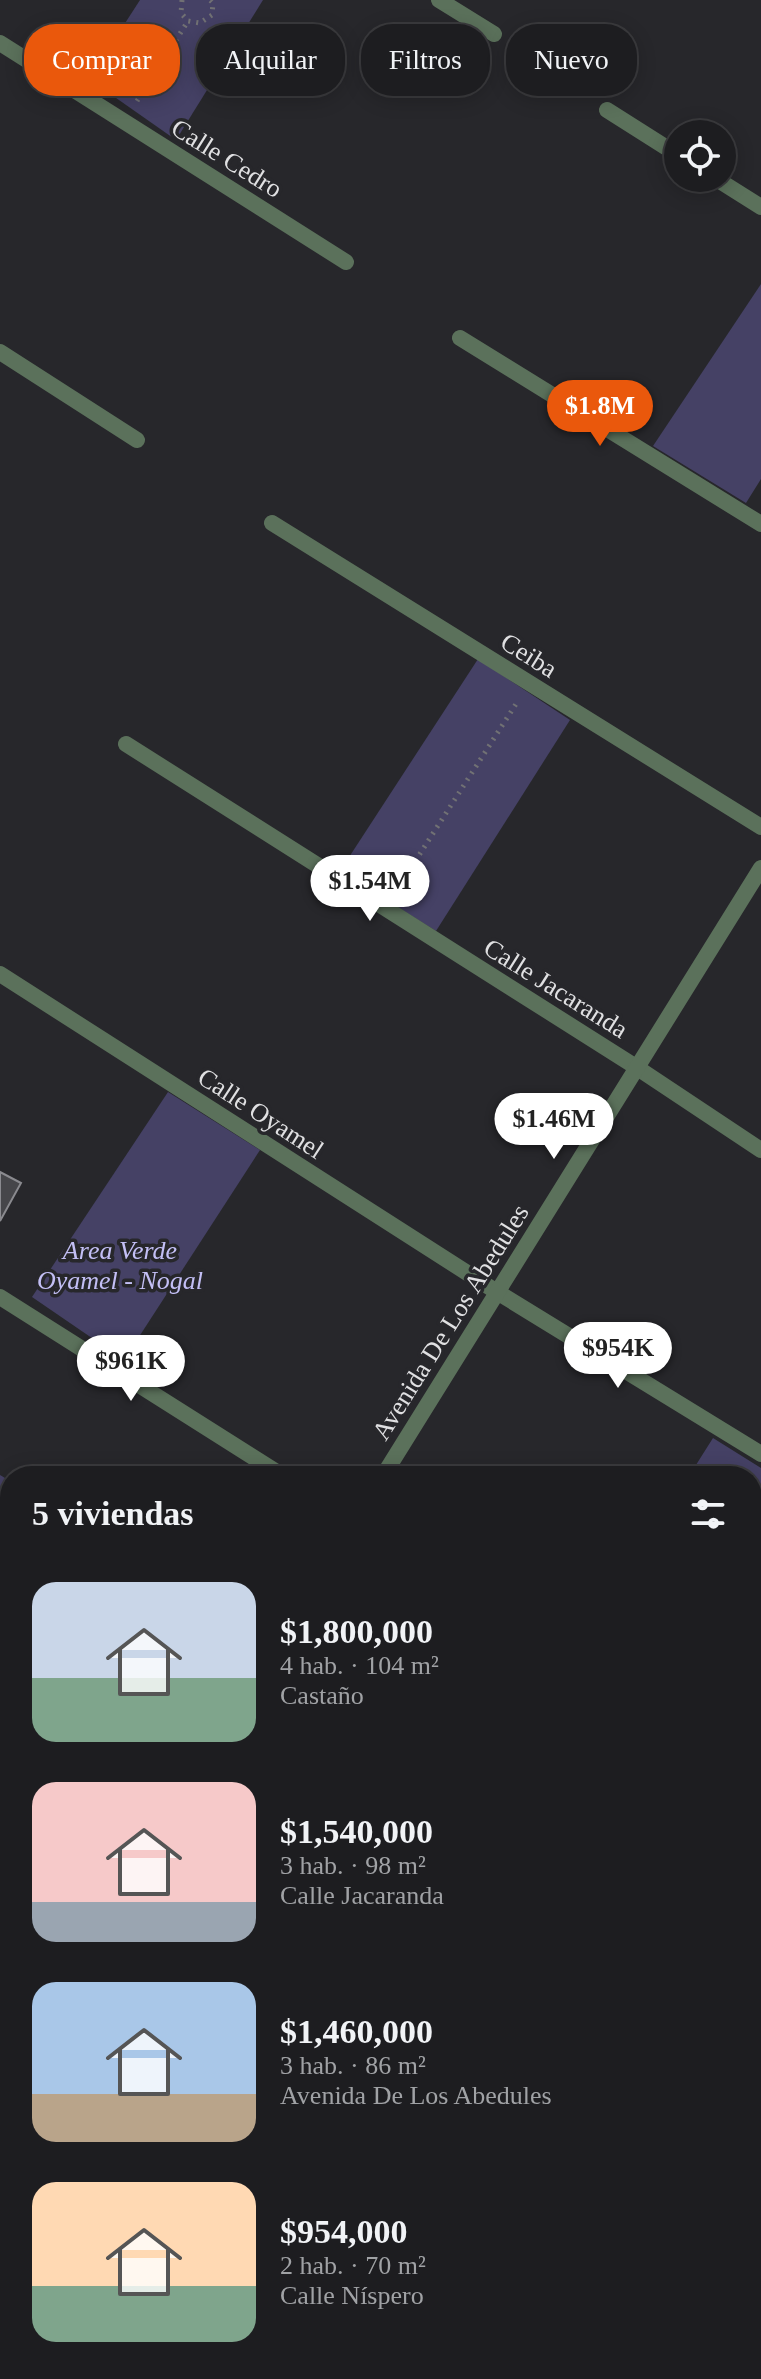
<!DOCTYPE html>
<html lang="es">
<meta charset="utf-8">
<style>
body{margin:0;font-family:"Times New Roman",serif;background:#252629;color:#f1f3f6;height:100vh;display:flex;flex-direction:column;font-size:30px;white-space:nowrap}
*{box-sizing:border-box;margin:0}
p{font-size:26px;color:#a0a2a5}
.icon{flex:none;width:44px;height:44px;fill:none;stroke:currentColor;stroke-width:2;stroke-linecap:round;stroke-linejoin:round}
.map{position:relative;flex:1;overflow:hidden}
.drawer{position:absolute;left:0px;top:1466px;width:762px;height:914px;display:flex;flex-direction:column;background:#1d1d20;border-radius:32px 32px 0 0;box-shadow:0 4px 20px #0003,0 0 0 2px #3b3b3e}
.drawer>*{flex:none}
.banner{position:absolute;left:24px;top:24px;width:714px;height:72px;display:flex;gap:16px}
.fabs{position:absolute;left:664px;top:120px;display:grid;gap:16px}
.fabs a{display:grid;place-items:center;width:72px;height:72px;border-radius:50%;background:#1d1d20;box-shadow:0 4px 20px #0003,0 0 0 2px #3b3b3e;font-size:40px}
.price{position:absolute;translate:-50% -68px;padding:0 18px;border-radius:28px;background:#fff;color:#222;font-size:26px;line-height:52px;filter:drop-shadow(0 2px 4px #0008)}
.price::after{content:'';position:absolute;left:50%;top:48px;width:24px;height:18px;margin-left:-12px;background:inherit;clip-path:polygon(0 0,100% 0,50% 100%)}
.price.selected{background:#ea580c;color:#fff}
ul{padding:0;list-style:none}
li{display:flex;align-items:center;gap:24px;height:200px;padding:0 32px}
li span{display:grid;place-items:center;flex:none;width:224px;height:160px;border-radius:24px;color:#555}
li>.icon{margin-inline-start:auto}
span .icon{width:96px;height:96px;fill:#fffc;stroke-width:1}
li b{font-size:34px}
h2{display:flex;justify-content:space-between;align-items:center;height:96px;padding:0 32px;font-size:34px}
.pill{padding:0 28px;border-radius:32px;background:#1d1d20;box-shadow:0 4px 20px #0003,0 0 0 2px #3b3b3e;font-size:28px;line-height:72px}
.pill.selected{background:#ea580c;color:#fff}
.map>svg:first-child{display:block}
.built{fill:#313039}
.green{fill:#454165}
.building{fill:#46464a;stroke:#8a8a8f;stroke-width:2}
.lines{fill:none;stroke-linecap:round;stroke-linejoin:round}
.path{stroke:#717174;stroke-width:5;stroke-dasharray:2 6;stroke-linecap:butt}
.service{stroke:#5b715b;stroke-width:16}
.minor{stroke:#5b715b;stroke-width:16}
.secondary{stroke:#789b77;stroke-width:16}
.labels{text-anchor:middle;stroke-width:7;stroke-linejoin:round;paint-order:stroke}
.street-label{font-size:26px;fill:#e0e0e2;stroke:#27272b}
.park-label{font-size:26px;font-style:italic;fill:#c3bff5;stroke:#27272b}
</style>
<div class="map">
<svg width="761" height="2379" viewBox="0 0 761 2379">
<rect width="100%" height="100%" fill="#27272b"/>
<polygon class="built" points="0,1610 10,1616 10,2370 618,2370 612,2379 0,2379"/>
<g class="green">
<polygon points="140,0 263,0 176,140 89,79"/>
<polygon points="761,284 761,479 746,503 653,446"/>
<polygon points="478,659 570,720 436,931 340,871"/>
<polygon points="168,1092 260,1150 124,1360 32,1297"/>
<polygon points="713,1438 761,1468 761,1557 752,1571 752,1476 689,1476"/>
<polygon points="0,1475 10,1481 10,1545 0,1538"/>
<polygon points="752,1935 761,1941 761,2015 752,2010"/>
<polygon points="761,2314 761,2379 720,2379 726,2370 752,2370 752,2328"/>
</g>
<g class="building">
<polygon points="0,1172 21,1183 0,1221"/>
<polygon points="0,1625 10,1631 10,2370 38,2370 33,2379 0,2379"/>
</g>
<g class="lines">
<g class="path">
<polyline points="182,0 181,13 188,21 200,23 212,15 213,3 210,0"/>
<polyline points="137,101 188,21"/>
<polyline points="398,888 516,704"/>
</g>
<g class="service">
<polyline points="63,2379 69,2370"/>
<polyline points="516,2379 522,2370"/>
</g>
<g class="minor">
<polyline points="439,0 494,34"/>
<polyline points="0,43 346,262"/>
<polyline points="607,110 678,155"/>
<polyline points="715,178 761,207"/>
<polyline points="460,338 761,524"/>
<polyline points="0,352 137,440"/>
<polyline points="272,523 761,827"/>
<polyline points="126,744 636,1067 761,1150"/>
<polyline points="0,974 497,1292 761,1454"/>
<polyline points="0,1297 283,1476"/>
<polyline points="383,1476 761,868"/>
<polyline points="0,1578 10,1585"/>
<polyline points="752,1775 761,1780"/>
<polyline points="752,2036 761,2041"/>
</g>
<g class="secondary">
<polyline points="752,2257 761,2243"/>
<polyline points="676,2379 681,2370"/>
</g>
</g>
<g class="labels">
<g class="street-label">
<text transform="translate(227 158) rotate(32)" y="9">Calle Cedro</text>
<text transform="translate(529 655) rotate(32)" y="9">Ceiba</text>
<text transform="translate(556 988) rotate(32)" y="9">Calle Jacaranda</text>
<text transform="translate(261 1113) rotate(33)" y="9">Calle Oyamel</text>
<text transform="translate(450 1322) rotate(-58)" y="9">Avenida De Los Abedules</text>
</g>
<g class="park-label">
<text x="120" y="1259">Area Verde<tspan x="120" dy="30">Oyamel - Nogal</tspan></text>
</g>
</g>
</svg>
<div class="fabs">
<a><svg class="icon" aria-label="locate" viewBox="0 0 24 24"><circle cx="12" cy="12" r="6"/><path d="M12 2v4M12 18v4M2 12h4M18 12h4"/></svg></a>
</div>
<b class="price selected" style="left:600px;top:448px">$1.8M</b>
<b class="price" style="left:370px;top:923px">$1.54M</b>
<b class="price" style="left:554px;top:1161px">$1.46M</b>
<b class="price" style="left:618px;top:1390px">$954K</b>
<b class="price" style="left:131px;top:1403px">$961K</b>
<div class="banner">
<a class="pill selected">Comprar</a>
<a class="pill">Alquilar</a>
<a class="pill">Filtros</a>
<a class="pill">Nuevo</a>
</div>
<section class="drawer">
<h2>5 viviendas<svg class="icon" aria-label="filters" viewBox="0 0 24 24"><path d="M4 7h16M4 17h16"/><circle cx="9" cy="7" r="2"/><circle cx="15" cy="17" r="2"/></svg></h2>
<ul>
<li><span style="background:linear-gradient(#c9d6e8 60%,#7fa58c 0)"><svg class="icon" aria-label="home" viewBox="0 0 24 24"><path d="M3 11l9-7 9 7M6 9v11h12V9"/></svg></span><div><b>$1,800,000</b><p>4 hab. · 104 m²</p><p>Castaño</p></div></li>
<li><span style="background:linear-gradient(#f6c9c9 75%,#9aa5b1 0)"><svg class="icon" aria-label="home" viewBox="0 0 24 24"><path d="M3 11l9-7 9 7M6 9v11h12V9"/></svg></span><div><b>$1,540,000</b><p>3 hab. · 98 m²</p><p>Calle Jacaranda</p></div></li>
<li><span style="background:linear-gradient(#a9c7e8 70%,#b9a48a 0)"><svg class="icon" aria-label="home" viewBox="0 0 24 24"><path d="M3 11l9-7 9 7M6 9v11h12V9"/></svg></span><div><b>$1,460,000</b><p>3 hab. · 86 m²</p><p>Avenida De Los Abedules</p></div></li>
<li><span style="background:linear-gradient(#ffd9b3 65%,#7fa58c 0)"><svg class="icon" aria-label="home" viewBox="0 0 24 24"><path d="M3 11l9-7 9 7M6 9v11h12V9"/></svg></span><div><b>$954,000</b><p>2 hab. · 70 m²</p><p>Calle Níspero</p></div></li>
</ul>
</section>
</div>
